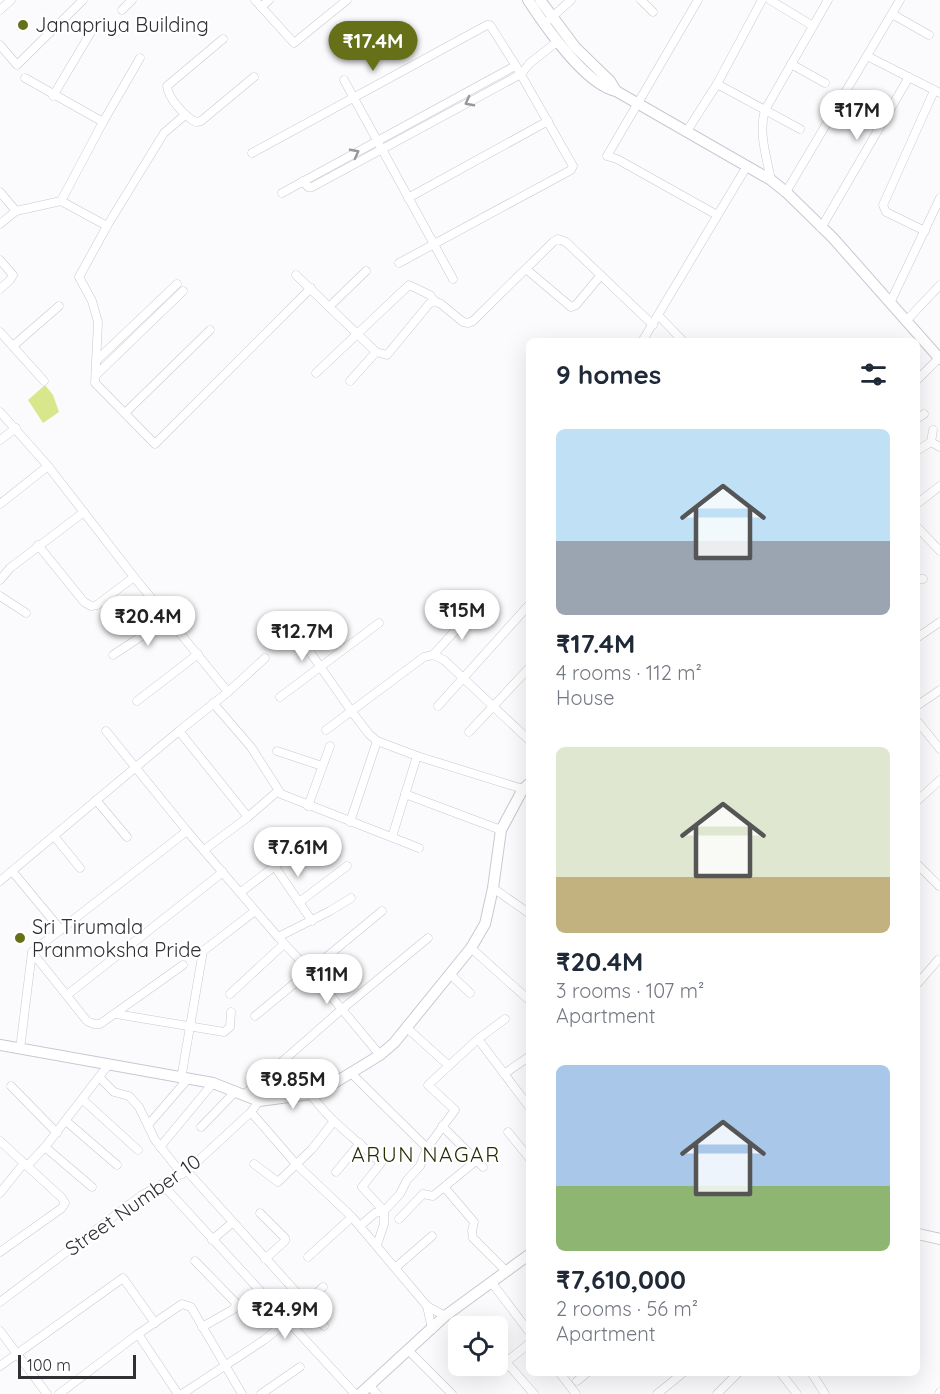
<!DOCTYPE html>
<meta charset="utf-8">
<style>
body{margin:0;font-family:Quicksand,sans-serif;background:#f6f6f7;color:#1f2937;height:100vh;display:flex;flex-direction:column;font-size:22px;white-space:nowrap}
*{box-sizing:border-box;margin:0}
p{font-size:20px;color:#747a83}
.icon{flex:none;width:33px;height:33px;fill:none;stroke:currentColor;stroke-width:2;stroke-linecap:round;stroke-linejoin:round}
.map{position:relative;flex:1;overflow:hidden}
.details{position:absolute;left:526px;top:338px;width:394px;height:1038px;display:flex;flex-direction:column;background:#fff;border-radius:9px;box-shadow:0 6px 24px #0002}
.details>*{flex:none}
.buttons{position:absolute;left:448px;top:1316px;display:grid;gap:12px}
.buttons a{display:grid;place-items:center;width:60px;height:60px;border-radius:9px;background:#fff;box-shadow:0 6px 24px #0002;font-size:30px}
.scale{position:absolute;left:18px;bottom:15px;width:118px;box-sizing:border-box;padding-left:6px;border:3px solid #302f34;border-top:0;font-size:16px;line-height:21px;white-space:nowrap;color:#302f34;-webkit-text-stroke:4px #fff;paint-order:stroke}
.price{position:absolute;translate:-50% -51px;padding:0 14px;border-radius:21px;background:#fff;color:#222;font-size:20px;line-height:39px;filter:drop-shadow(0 2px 3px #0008)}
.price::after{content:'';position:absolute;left:50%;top:36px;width:18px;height:14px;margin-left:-9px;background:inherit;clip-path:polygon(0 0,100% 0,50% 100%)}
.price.selected{background:#657019;color:#fff}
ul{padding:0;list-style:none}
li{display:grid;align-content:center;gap:12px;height:318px;padding:0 30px}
li span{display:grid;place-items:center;height:186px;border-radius:9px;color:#555}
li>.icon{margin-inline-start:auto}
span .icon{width:108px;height:108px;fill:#fffc;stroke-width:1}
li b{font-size:26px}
h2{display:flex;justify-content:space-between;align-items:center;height:72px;padding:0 30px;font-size:26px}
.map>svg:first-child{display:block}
.green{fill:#d8e78b}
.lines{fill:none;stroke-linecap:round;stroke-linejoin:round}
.street-casing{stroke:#c9c7d2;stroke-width:9}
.secondary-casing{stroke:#c9c7d2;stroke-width:12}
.street{stroke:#fff;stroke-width:8}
.secondary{stroke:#fff;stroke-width:10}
.oneway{stroke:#98979a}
.poi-dot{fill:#657019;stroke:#fff;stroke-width:2}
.labels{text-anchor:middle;stroke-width:4.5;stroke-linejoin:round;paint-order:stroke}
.poi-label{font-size:20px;fill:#302f34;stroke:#fff;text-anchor:start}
.street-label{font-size:20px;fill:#302f34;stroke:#fff}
.neighbourhood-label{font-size:21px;letter-spacing:1.5px;fill:#272c04;stroke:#fff}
</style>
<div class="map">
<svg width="940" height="1394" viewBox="0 0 940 1394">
<rect width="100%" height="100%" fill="#fbfbfd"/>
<polygon class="green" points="45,385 53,395 59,412 43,423 28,400"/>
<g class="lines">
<defs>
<g id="street">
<polyline points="255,0 294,43 347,0"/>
<polyline points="641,0 653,12"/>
<polyline points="698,0 607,156 617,159 717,215"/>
<polyline points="770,0 813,26"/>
<polyline points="261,7 269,0"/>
<polyline points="0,10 11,0"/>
<polyline points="122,10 132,0"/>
<polyline points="892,14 929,35"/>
<polyline points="550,19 571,0"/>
<path d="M223,39l-56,47c1,12 18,31 29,36l5,-1 53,-44"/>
<polyline points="0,45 17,65 83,0"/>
<polyline points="867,56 940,93"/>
<polyline points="791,64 825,83"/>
<polyline points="25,78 103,122"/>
<polyline points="344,80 453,279"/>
<polyline points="717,84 800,129"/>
<polyline points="53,96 91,32"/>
<polyline points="185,115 164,133 107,226 79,277 92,301 98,322 95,383 155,444 311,288"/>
<polyline points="687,131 717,84 762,0"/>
<polyline points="252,153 487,25 490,25 516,66 573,166 571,170 399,263"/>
<path d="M771,180c-4,-22 -13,-47 -6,-70l63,-110"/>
<polyline points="303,181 308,187 312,187 521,74 530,63 558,41"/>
<polyline points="0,192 16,211"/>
<polyline points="786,192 900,0"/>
<polyline points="282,193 515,66"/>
<polyline points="408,198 548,121"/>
<polyline points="61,201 103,122 140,58"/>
<polyline points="0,224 16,211 61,201 107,226"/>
<polyline points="821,228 909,77"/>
<polyline points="925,231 886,212 883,205 934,91"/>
<polyline points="0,260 13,275 10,280 0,289"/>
<polyline points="526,269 571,307 576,305 601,275"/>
<polyline points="296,275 376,352 387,355 429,304 434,301"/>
<polyline points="890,303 940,198"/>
<polyline points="330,306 366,271"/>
<polyline points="659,316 682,340"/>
<polyline points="906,321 940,285"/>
<polyline points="0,332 44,381"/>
<polyline points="643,340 747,166"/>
<polyline points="13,346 59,306"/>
<polyline points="97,360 177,284"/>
<polyline points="316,373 409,285 430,295 434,301 441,304 463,322 468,323 473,321 553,242 558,239 566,242 653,325"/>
<polyline points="96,375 183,291"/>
<polyline points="918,379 939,358"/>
<polyline points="350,381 376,352"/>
<polyline points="0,412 48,466 134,577 228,692"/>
<polyline points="125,413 210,330"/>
<polyline points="918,418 924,414"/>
<polyline points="0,440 16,428"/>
<polyline points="931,442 940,447"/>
<polyline points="918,450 931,442 933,430"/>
<polyline points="918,503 940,486"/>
<polyline points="0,504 48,466"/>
<polyline points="918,528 940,551"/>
<polyline points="38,545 84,602 91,606 97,605 134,577"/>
<polyline points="918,579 923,579"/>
<polyline points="0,580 10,568 84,512"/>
<polyline points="0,596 26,613"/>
<polyline points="918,637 940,622"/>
<polyline points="303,642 352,712 369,734 377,741 417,756 523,789"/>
<polyline points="113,655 169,618"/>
<polyline points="433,655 444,660 530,741"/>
<polyline points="280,697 379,623"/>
<polyline points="137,701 198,654"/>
<polyline points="213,703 251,747 281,794 419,848"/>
<polyline points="918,705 940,690"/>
<polyline points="438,706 528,606"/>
<polyline points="918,722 940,749"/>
<polyline points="326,730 424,657 433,655 473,611"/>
<polyline points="106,731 187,831 278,937 310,971 380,1055"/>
<polyline points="179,731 248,817"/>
<polyline points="469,732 530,667"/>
<polyline points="277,751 322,766"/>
<polyline points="405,794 501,830"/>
<polyline points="96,800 127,837"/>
<polyline points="918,800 940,780"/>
<polyline points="308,806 330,746"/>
<polyline points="350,822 377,741"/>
<polyline points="54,836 80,868"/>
<polyline points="392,837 417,756"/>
<polyline points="204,850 248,817 278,791"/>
<polyline points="918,865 939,886"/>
<polyline points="275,867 312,921"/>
<polyline points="12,871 61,930"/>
<polyline points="0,881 179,731 228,692 265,658"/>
<polyline points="493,888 530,914"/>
<polyline points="241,892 313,837"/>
<polyline points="301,904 302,900 347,866"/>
<polyline points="278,937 330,911 351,898"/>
<polyline points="471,948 530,1001"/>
<polyline points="32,952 87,1021 94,1024 100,1024 183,965"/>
<polyline points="450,974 470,993"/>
<polyline points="918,983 938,960"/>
<polyline points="230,994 284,944"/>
<polyline points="67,995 223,872"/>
<polyline points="116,1014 224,1032 230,1027 231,1012"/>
<polyline points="255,1016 382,911"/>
<polyline points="407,1028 448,1065"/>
<polyline points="478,1039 530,1108"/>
<polyline points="20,1049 32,952 187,831"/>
<polyline points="351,1073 427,1148"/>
<polyline points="504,1074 530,1056"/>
<polyline points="100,1078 114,1092 129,1096 139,1107 155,1140 182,1174"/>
<polyline points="181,1079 203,951 255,911"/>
<polyline points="11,1086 57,1133"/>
<path d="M310,1093c19,28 47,47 71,70l-19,24 22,24v13l-7,21"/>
<polyline points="244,1095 341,1010 428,938"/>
<polyline points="83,1100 138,1150"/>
<polyline points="251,1112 296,1164 352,1217 427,1306 445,1316"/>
<polyline points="66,1121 117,1165"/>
<polyline points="148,1125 187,1080"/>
<polyline points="442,1126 483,1167"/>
<polyline points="201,1127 236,1091"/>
<polyline points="508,1132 530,1159"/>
<polyline points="0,1141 62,1198 65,1203 62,1208 0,1252"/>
<polyline points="160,1147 213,1083"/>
<polyline points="254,1164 278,1182 312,1149 334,1121"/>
<polyline points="27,1166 45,1147"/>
<polyline points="187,1171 306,1303 324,1326"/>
<polyline points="336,1172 360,1143"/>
<polyline points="162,1184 355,1394"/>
<polyline points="92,1187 45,1147 109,1064"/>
<polyline points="445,1188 474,1222 472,1231 473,1238 506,1271"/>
<polyline points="0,1193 24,1163"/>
<polyline points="260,1213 285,1238 285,1241 265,1259"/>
<polyline points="399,1219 423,1194 433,1196 477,1160"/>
<polyline points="360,1226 375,1213 384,1211 400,1194 407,1180 420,1166 427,1148 455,1110 428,1085 478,1039 505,1019"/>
<polyline points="212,1240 232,1223"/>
<polyline points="308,1257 352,1217"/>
<polyline points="195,1261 236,1303 234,1309 202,1327"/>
<polyline points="395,1268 432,1236"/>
<polyline points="492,1283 530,1333"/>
<polyline points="0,1302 142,1195 187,1171 251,1112 259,1101"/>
<polyline points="427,1306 432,1329"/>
<polyline points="0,1331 47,1394"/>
<polyline points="138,1334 178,1394"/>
<polyline points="530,1343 506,1362 534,1394"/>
<polyline points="408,1350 452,1394"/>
<polyline points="0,1366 123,1278 155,1323"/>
<polyline points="559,1372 576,1394"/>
<polyline points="780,1372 797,1394"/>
<polyline points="811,1372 825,1394"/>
<polyline points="577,1381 588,1372"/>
<polyline points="369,1385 377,1394"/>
<polyline points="59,1394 138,1334 182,1304 191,1307 242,1394"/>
<polyline points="182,1394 264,1340 288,1321 323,1287"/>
<polyline points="261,1394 300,1367"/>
<polyline points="657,1394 684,1372"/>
<polyline points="717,1394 739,1372"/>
<polyline points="939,1394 940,1392"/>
</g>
<g id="secondary">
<path d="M528,0c17,26 58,85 88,91l155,89 15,12 47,46 107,121"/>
<polyline points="540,0 575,47 610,81 616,91"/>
<polyline points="0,1045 213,1083 259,1101 318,1093 380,1055 394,1043 471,948 485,924 493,888 501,830 523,789 530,783"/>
<polyline points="918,1234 940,1239"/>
<polyline points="360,1394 445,1316 530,1254"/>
</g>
</defs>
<use href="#street" class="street-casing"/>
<use href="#secondary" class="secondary-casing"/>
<use href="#street" class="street"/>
<use href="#secondary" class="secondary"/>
</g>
<defs><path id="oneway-chevron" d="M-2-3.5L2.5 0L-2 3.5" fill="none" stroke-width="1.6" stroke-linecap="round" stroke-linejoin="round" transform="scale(1.5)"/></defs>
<g class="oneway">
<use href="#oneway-chevron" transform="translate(469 102) rotate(152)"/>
<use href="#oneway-chevron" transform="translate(355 153) rotate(-28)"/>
</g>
<g class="poi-dot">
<circle cx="23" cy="25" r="6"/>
<circle cx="20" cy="938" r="6"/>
</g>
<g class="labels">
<g class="poi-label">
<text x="35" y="32">Janapriya Building</text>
<text x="32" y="934">Sri Tirumala<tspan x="32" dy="23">Pranmoksha Pride</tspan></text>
</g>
<g class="street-label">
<text transform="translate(133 1205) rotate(-35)" y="7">Street Number 10</text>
</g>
<g class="neighbourhood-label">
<text x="426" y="1162">ARUN NAGAR</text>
</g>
</g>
</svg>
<div class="buttons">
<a><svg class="icon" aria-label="locate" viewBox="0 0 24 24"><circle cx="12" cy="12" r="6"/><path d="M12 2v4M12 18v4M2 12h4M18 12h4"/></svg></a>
</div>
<div class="scale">100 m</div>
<b class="price selected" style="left:373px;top:72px">₹17.4M</b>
<b class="price" style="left:857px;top:141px">₹17M</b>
<b class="price" style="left:462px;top:641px">₹15M</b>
<b class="price" style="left:148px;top:647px">₹20.4M</b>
<b class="price" style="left:302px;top:662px">₹12.7M</b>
<b class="price" style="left:298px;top:878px">₹7.61M</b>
<b class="price" style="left:327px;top:1005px">₹11M</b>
<b class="price" style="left:293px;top:1110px">₹9.85M</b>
<b class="price" style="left:285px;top:1340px">₹24.9M</b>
<section class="details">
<h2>9 homes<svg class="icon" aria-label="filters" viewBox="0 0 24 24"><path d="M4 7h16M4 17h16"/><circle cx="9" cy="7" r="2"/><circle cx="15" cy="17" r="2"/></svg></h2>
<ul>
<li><span style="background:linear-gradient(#bfe0f5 60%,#9aa5b1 0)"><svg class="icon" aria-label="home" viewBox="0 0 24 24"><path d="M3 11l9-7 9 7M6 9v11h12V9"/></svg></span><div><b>₹17.4M</b><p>4 rooms · 112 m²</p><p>House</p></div></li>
<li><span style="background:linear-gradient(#dfe7d0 70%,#c2b280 0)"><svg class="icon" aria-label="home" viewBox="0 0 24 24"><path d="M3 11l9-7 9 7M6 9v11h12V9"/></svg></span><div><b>₹20.4M</b><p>3 rooms · 107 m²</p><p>Apartment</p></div></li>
<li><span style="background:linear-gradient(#a9c7e8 65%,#8fb573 0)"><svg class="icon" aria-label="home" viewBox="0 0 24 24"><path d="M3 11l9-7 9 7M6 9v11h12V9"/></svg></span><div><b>₹7,610,000</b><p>2 rooms · 56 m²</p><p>Apartment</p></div></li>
</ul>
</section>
</div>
